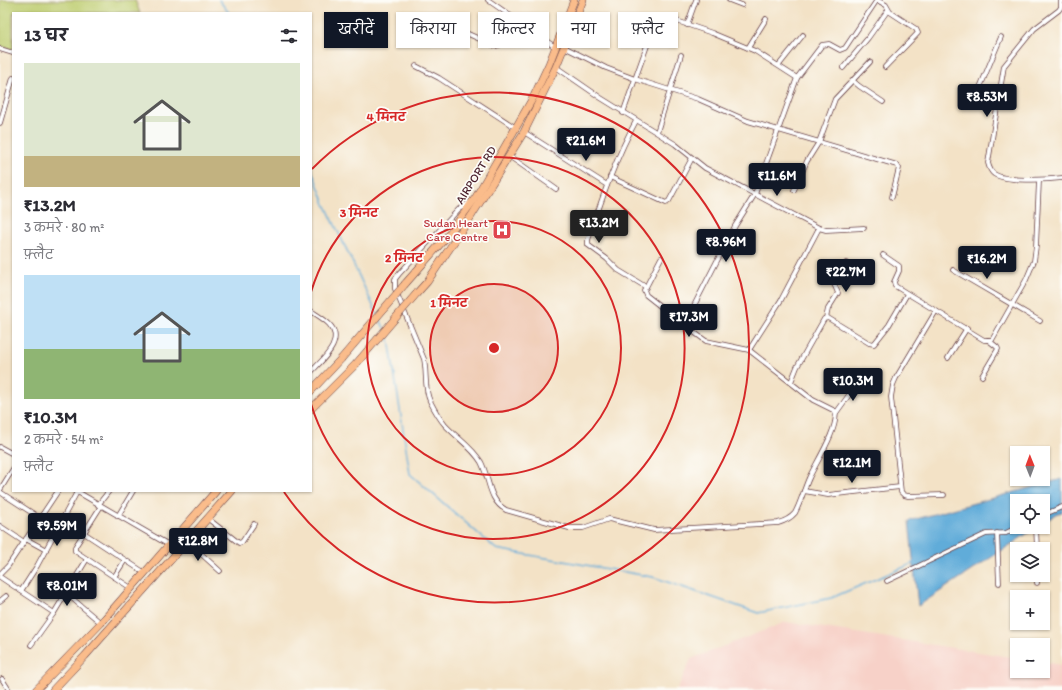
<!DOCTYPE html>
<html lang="hi">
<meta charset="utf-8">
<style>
body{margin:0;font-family:Itim,"Playpen Sans Deva",sans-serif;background:#f2f2f3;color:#2b2b33;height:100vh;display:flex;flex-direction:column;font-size:15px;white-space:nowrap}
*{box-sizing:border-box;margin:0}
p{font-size:13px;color:#7c7c81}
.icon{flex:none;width:22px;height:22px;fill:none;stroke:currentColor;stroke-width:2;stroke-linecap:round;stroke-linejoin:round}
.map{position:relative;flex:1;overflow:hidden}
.side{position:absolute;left:12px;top:12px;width:300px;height:480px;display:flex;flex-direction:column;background:#fff;border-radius:0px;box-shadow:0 1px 3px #0004}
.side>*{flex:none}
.banner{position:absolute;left:324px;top:12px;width:380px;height:36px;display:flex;gap:8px}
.needle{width:26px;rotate:359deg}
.fabs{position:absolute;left:1010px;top:446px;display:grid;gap:8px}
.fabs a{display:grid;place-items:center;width:40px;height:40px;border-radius:0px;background:#fff;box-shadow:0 1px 3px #0004;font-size:20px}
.price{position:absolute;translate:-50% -34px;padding:0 9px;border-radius:4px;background:#111827;color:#fff;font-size:13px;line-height:26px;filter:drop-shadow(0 1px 2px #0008)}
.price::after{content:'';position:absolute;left:50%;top:24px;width:12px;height:9px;margin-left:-6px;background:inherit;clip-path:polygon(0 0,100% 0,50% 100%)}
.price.on{background:#222;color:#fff}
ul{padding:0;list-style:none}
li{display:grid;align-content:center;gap:8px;height:212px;padding:0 12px}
li span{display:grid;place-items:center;height:124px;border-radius:0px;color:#555}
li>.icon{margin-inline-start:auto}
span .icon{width:72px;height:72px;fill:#fffc;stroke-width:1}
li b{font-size:17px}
h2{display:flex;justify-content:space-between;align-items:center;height:48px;padding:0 12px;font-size:17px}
.chip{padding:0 14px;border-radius:0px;background:#fff;box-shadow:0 1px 3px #0004;font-size:14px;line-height:36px}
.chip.on{background:#111827;color:#fff}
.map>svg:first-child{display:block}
.built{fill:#f7d1c8}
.park{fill:#bdcc6e;stroke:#84764c}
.water{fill:#61acd9;stroke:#566682}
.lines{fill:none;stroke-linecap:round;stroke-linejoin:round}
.stream{stroke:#61acd9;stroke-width:1.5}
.minor-casing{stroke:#633c42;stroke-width:5.5}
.primary-casing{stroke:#633c42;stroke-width:8}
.minor{stroke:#fff;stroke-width:4}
.primary{stroke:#fabc8b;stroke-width:7}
.primary-bridge-casing{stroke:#633c42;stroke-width:8;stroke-linecap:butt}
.primary-bridge{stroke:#fabc8b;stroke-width:7}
.ring{fill:none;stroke:#d62828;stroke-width:2}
.labels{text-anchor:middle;stroke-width:3.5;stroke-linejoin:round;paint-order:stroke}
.street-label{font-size:12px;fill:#4a1f2b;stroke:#fdfcf7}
.health-label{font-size:12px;fill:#be3a42;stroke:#fdfcf7;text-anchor:end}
.centre{fill:#d62828;stroke:#fdfcf7;stroke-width:2}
.ring-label{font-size:12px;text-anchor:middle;font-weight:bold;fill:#d62828;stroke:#fdfcf7;stroke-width:3.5;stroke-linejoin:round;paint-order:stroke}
</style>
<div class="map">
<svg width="1062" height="690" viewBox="0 0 1062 690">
<rect width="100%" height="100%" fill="#fdfcf7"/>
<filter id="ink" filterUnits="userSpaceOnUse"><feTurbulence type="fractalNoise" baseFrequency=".025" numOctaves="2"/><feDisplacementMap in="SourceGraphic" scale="8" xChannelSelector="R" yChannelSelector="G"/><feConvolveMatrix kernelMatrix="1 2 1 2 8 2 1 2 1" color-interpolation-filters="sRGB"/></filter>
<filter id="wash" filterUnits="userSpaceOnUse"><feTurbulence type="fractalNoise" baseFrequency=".012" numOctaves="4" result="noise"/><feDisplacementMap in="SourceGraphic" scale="16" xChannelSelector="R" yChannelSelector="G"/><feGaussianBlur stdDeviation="0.9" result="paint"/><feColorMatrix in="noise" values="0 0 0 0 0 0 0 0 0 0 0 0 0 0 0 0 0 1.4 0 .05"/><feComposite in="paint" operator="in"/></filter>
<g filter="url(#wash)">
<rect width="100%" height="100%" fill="#f3e2c6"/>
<polygon class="built" points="786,622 1017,658 1017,671 1043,671 1043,662 1062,665 1062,690 677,690 691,659"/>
<polygon class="park" points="0,0 135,0 140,13 13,13 13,50 0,46"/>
<polygon class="water" points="1062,479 1062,512 1058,513 1043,523 1043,501 1017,501 1017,527 1037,527 918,606 909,521"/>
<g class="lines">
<g class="stream">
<polyline points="219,0 229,13"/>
<polyline points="311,168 325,204 377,314"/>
<polyline points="379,317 384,328"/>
<polyline points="386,334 389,339 410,474 496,549 653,577 758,613 831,598 914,563"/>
</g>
</g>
</g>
<g filter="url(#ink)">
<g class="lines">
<defs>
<g id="minor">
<polyline points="488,0 555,47"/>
<polyline points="729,0 742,5"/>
<polyline points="877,0 886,5 890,12 916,29 918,33 885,67"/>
<path d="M1061,0v7l-2,3 -25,19 -30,37 -16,97c1,4 2,8 6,11 12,8 53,6 68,4"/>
<polyline points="435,19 495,46 499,45 513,18"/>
<polyline points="674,20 712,33 755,51 797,78"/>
<polyline points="687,25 696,0"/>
<polyline points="564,47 606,68 635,79 698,99 748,121 897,165 899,168 892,197"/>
<polyline points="748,48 766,19"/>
<polyline points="0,49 13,53"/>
<polyline points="779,65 803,35"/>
<polyline points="416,66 439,78 516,128"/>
<polyline points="556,67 601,98 675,144 705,168 819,228 826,230 864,228"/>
<polyline points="843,68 868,38 888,10"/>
<polyline points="852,80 859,86 883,102"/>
<polyline points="997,105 978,101 976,97 1001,37"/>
<polyline points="623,113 654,26"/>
<path d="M636,121c-21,38 -34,78 -48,119v5l19,14 11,11 28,17"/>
<polyline points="0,123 13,78"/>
<polyline points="524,132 607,185"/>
<polyline points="657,132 681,55"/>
<polyline points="509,156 556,189"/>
<polyline points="610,177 666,203 669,201 692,158"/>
<polyline points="794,190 807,161 819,142 835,99 870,62"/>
<path d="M472,201l-13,8 -60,65 -4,5v10l29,70c3,13 0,30 6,42 4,8 9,17 15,24 12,13 27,22 36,37 9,17 7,38 25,48l63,18h14l26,-9 45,11 124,-7c7,-2 12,-4 17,-10 6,-11 9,-24 14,-35 7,-15 31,-52 26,-67l-22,-11 -64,-50 -43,-9 -22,-16 -38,-30 -2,-5 2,-3 15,-29"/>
<polyline points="883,255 899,266 899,271 894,282 895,286 984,340 992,340 1026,280 1034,261 1036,246 1039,181"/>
<polyline points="953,270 1040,321"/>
<path d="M311,311c6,4 13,8 18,13 17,17 -7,36 -18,48"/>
<polyline points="936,311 896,378 893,385 891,397 901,492 904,495 908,496 944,495"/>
<polyline points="826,318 828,309 838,293 834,284 846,263"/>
<polyline points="684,325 735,226 755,194 797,78 822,45 829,44 840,50 845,48 877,0"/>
<polyline points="749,350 781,300 819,228"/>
<polyline points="948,358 967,328"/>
<polyline points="982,376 998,349 997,347 988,340"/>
<polyline points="791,382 797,367 824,319 828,318 869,343 874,344 889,325 907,294"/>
<polyline points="836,413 859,381"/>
<polyline points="0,447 13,454"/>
<polyline points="0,490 13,469"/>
<polyline points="76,491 169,545"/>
<polyline points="804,491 828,495 900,487"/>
<polyline points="0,492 40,518"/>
<polyline points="98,505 109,491"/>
<polyline points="101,506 75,547 75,551 131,588"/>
<polyline points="1043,515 1062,507"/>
<polyline points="118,516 133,491"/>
<polyline points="207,518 239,543 242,542 254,524"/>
<polyline points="0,526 24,542"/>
<polyline points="200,527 220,547"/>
<polyline points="1036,527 1037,549"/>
<polyline points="84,533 145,573"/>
<polyline points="997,533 999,583"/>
<polyline points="26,539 46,550"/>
<polyline points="187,541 220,571"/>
<polyline points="0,574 8,566 58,491"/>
<polyline points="1037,575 1037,583"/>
<polyline points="0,577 54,613"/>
<polyline points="114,577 125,560"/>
<polyline points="887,581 986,534 1006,533 1018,527"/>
<polyline points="21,591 37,566 77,492"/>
<polyline points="67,594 101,623"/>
<polyline points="0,601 6,596"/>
<polyline points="31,645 54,613 87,559"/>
<polyline points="2,679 9,690"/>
</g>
<g id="primary">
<polyline points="405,284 449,234 476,197 534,96 549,64 574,0"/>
<polyline points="417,293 427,282 472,215 524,132 556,67 583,0"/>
<polyline points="311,391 341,359"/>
<polyline points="311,409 356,364"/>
<polyline points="36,690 101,623 216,491"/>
<polyline points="53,690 85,656 232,491"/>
</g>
</defs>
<use href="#minor" class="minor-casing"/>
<use href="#primary" class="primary-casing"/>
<use href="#minor" class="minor"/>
<use href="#primary" class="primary"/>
<defs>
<g id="primary-bridge">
<polyline points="341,359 405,284"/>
<polyline points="356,364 417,293"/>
</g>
</defs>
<use href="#primary-bridge" class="primary-bridge-casing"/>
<use href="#primary-bridge" class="primary-bridge"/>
</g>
</g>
<circle cx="494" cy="348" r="64" fill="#d62828" fill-opacity=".12"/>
<g class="ring">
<circle cx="494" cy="348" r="64"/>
<circle cx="494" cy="348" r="127"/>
<path d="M311 292A191 191 0 1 1 311 404"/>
<path d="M312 169A255 255 0 1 1 284 492"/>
</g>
<defs>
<symbol id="hospital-square" viewBox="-11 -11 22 22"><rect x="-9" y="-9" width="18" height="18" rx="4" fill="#e0444e" stroke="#fdfcf7"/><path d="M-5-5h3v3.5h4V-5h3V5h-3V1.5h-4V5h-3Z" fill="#fff"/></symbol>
</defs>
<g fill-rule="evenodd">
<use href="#hospital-square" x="491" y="219" width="22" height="22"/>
</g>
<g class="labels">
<g class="street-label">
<text transform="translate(476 175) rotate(-58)" y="4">AIRPORT RD</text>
</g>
<g class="health-label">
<text x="488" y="227">Sudan Heart<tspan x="488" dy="14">Care Centre</tspan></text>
</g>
</g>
<circle cx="494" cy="348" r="6" class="centre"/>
<g class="ring-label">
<text x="386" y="121">4 मिनट</text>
<text x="359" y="217">3 मिनट</text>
<text x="404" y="262">2 मिनट</text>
<text x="449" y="307">1 मिनट</text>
</g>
</svg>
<div class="fabs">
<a><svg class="needle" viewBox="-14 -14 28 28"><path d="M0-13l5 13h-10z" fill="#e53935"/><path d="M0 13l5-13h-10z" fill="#7c7c81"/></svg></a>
<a><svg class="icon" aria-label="locate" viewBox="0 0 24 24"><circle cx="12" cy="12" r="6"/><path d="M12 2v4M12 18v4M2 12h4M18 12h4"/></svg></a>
<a><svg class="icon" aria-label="layers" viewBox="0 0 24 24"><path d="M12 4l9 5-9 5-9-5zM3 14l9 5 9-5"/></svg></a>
<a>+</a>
<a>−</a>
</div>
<b class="price" style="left:987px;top:118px">₹8.53M</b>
<b class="price" style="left:586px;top:162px">₹21.6M</b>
<b class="price" style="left:777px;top:197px">₹11.6M</b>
<b class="price on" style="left:599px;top:244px">₹13.2M</b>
<b class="price" style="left:726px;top:263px">₹8.96M</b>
<b class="price" style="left:987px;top:280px">₹16.2M</b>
<b class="price" style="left:846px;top:293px">₹22.7M</b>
<b class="price" style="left:689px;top:338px">₹17.3M</b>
<b class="price" style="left:853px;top:402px">₹10.3M</b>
<b class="price" style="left:852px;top:484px">₹12.1M</b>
<b class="price" style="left:57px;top:547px">₹9.59M</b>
<b class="price" style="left:198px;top:562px">₹12.8M</b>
<b class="price" style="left:67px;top:607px">₹8.01M</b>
<div class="banner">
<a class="chip on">खरीदें</a>
<a class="chip">किराया</a>
<a class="chip">फ़िल्टर</a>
<a class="chip">नया</a>
<a class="chip">फ़्लैट</a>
</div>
<section class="side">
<h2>13 घर<svg class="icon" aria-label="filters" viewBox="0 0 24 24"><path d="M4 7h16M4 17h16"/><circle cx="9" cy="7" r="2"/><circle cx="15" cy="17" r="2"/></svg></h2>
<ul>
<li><span style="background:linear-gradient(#dfe7d0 75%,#c2b280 0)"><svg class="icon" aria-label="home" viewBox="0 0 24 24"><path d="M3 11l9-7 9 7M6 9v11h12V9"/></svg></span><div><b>₹13.2M</b><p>3 कमरे · 80 m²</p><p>फ़्लैट</p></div></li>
<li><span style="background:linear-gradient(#bfe0f5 60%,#8fb573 0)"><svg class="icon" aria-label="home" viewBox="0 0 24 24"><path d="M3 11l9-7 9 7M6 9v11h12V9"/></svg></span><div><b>₹10.3M</b><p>2 कमरे · 54 m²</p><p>फ़्लैट</p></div></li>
</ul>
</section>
</div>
